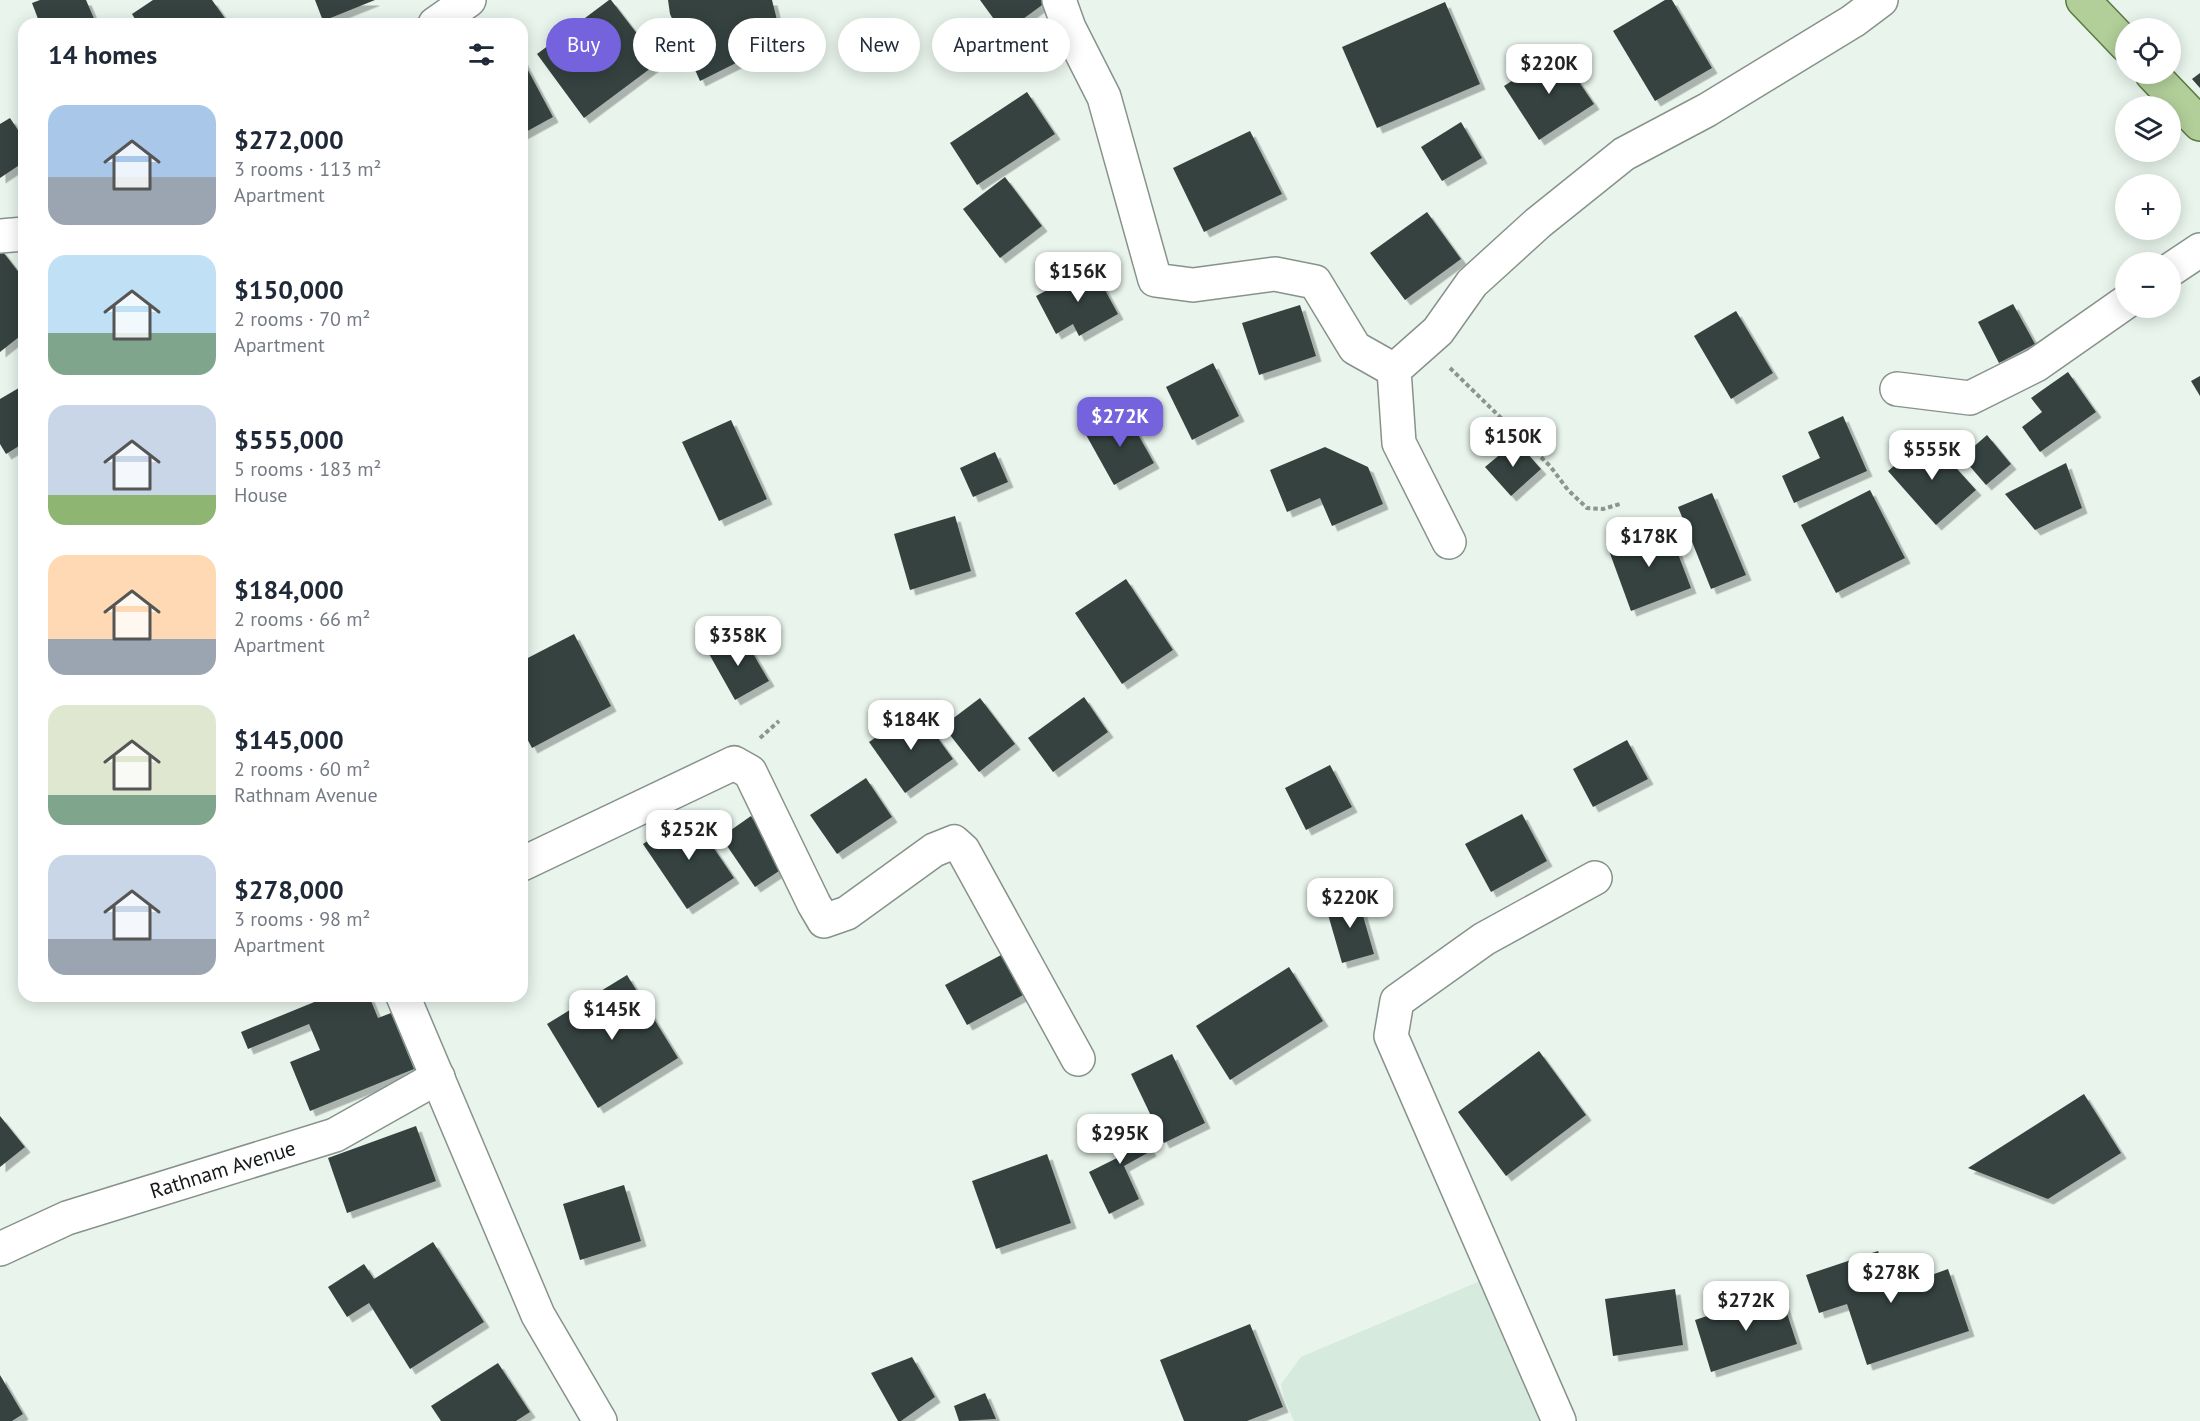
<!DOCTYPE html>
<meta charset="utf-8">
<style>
body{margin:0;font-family:"PT Sans",sans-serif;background:#f2f2f3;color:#1f2937;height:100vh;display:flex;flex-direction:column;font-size:22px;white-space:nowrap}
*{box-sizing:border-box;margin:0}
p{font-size:20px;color:#747a83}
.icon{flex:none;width:33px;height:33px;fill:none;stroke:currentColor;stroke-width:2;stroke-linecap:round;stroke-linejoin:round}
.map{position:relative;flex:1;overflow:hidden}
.side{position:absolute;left:18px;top:18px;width:510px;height:984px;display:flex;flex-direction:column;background:#fff;border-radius:18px;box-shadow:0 3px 15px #0003}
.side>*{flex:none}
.banner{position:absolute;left:546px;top:18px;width:570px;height:54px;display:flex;gap:12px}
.fabs{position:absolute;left:2115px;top:18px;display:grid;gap:12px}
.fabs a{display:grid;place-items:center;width:66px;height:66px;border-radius:50%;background:#fff;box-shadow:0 3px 15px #0003;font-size:30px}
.price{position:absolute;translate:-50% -51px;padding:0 14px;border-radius:12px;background:#fff;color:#222;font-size:20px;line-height:39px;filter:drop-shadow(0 2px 3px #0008)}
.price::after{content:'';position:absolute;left:50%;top:36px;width:18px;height:14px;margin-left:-9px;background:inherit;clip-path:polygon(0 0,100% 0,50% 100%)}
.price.selected{background:#7563de;color:#fff}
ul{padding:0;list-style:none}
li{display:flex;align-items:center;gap:18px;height:150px;padding:0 30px}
li span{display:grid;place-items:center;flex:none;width:168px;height:120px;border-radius:18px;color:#555}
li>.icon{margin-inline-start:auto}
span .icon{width:72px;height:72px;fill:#fffc;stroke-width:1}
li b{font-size:26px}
h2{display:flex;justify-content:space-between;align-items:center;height:72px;padding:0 30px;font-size:26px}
.chip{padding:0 21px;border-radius:27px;background:#fff;box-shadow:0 3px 15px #0003;font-size:21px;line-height:54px}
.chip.selected{background:#7563de;color:#fff}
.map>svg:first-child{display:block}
.built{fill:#d7eade}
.building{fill:#364240;filter:url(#shadow)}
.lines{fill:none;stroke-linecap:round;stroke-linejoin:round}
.street-casing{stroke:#87928b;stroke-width:36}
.primary-casing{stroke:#5a7a40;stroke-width:36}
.path{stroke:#8c958f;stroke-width:4;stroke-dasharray:4.5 3;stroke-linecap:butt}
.street{stroke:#fff;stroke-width:33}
.primary{stroke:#b2cf9a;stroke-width:33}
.labels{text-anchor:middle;stroke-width:6;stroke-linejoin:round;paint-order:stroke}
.street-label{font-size:21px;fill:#141816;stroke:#fff}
</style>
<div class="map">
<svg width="2200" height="1421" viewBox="0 0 2200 1421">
<defs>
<filter id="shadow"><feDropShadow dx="5.5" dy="5.5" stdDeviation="0" flood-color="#0004"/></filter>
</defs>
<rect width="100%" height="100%" fill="#e8f4ec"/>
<polygon class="built" points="1485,1279 1559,1421 1294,1421 1284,1398 1281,1384 1301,1357"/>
<g class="building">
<polygon points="40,0 86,0 95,21 87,24 40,24 32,3"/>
<polygon points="153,0 212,0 229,24 138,24 132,14"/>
<polygon points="315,0 375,0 323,21"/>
<polygon points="609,0 611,0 659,62 584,118 537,54"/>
<polygon points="668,0 772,0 782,40 700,81 670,14"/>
<polygon points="980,0 1049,0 1004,33"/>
<polygon points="1665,0 1672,0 1712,68 1655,101 1613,31"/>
<polygon points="1445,2 1480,84 1377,128 1342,47"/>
<polygon points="1558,51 1594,104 1539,140 1504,86"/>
<polygon points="522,59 553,117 522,134"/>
<polygon points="2200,73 2200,88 2192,79"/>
<polygon points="1027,92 1055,134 977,185 950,143"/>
<polygon points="10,118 24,139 24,162 0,178 0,124"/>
<polygon points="1461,122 1482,158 1442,181 1421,147"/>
<polygon points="1250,131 1282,194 1204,232 1173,168"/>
<polygon points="1005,177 1042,226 1000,258 963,209"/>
<polygon points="1427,212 1461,259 1405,300 1370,253"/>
<polygon points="0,248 24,279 24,333 0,352"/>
<polygon points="1092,266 1118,314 1079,336 1073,324 1056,334 1036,296"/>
<polygon points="2013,304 2035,344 1999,363 1978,322"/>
<polygon points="1300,305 1316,356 1259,375 1242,323"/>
<polygon points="1736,311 1773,373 1731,399 1694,336"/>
<polygon points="1213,363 1239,416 1192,440 1166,387"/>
<polygon points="2068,372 2096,412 2040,452 2022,427 2042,412 2031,398"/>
<polygon points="2200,376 2200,396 2191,381"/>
<polygon points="24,385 24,443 6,454 0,444 0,399"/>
<polygon points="1125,411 1154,463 1114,485 1085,433"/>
<polygon points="1843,416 1867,471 1794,503 1782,476 1820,458 1808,432"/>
<polygon points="731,420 767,499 719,521 682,442"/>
<polygon points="1987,435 2011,464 1986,485 1962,457"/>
<polygon points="1928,437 1976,490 1936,525 1888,471"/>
<polygon points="1516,441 1541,469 1511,496 1485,467"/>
<polygon points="1325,447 1368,467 1383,504 1332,526 1320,498 1287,512 1270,470"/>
<polygon points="995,452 1008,482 973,497 960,468"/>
<polygon points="2066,463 2082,508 2035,530 2005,494"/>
<polygon points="1870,490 1905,558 1836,593 1801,525"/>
<polygon points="1712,493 1746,575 1711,589 1678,507"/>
<polygon points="955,516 971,571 910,590 894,534"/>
<polygon points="1667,525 1691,588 1631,611 1608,548"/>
<polygon points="1126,579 1173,650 1122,684 1075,613"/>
<polygon points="741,633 769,681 735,700 708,652"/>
<polygon points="574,634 611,706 532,748 522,729 522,661"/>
<polygon points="1084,697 1108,732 1053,772 1028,738"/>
<polygon points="980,698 1015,744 979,772 943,726"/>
<polygon points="917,709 953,759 905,793 869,742"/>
<polygon points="1627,740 1648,779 1593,807 1573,769"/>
<polygon points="1330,765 1352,807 1306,830 1285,788"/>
<polygon points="866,778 892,817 837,854 810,815"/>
<polygon points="690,813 734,878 687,909 643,844"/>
<polygon points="1522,814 1547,861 1491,892 1465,844"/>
<polygon points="751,816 785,867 755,887 721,837"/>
<polygon points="1357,895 1374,954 1342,963 1325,904"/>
<polygon points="1003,954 1025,994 967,1025 945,985"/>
<polygon points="1289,967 1323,1021 1230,1080 1196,1026"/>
<polygon points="627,975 678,1058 598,1108 547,1024"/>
<polygon points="329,996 369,996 378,1018 391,1013 414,1069 310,1111 290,1062 320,1050 309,1024 248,1049 241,1032"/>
<polygon points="1539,1051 1586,1115 1506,1176 1458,1112"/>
<polygon points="1172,1054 1205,1123 1164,1143 1131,1074"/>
<polygon points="2084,1094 2121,1153 2048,1199 1968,1168"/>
<polygon points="1132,1115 1151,1151 1124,1166 1139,1199 1109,1214 1089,1172 1119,1157 1104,1130"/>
<polygon points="0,1116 25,1147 0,1167"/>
<polygon points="416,1126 436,1181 347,1213 328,1158"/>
<polygon points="1047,1154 1071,1223 996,1249 972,1181"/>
<polygon points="624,1185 641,1241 580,1260 563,1204"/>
<polygon points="433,1242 484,1322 410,1369 369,1303 347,1317 328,1287 364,1264 374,1279"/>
<polygon points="1878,1251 1883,1264 1915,1254 1923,1278 1948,1269 1969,1331 1867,1365 1847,1304 1819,1313 1806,1275"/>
<polygon points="1675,1289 1683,1345 1613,1356 1605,1299"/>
<polygon points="1780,1292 1797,1344 1711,1372 1695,1320"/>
<polygon points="1250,1324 1283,1407 1247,1421 1184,1421 1160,1360"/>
<polygon points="912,1357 935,1397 901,1421 898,1421 871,1373"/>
<polygon points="498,1363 530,1412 516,1421 441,1421 431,1406"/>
<polygon points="0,1375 23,1414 12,1421 0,1421"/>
<polygon points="985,1393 996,1419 959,1421 954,1406"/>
</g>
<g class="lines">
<defs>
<g id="street">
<polyline points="1059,0 1069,28 1104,97 1155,280 1193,285 1275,274 1315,282 1355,348 1394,370"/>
<polyline points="435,24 469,0"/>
<polyline points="0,236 24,234"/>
<polyline points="2170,270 2200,250"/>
<polyline points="1897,389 1970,398 2036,365 2126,302"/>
<polyline points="1449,542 1399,443 1394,370 1438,331 1472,283 1538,223 1624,154 1707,110 1853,21 1881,0"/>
<polyline points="522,864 734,763 750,772 814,904 824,921 847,913 934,850 954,842 963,850 1078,1059"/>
<polyline points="403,996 538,1315 600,1421"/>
<path id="s1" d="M0,1249l67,-31 268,-83 103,-58"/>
<polyline points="1559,1421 1391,1036 1397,1001 1484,939 1595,878"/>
</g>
<g id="primary">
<polyline points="2083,0 2126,45"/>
<polyline points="2152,74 2200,124"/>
</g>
</defs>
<use href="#street" class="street-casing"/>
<use href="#primary" class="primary-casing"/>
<g class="path">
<polyline points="1450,368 1550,466 1568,490 1587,508 1603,509 1620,504"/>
<polyline points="760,738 779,721"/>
</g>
<use href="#street" class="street"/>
<use href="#primary" class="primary"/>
</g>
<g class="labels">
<g class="street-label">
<text dy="7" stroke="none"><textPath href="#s1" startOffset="237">Rathnam Avenue</textPath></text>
</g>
</g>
</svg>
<div class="fabs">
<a><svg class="icon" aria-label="locate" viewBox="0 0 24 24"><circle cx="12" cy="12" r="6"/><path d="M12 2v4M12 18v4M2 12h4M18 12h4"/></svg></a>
<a><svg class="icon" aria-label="layers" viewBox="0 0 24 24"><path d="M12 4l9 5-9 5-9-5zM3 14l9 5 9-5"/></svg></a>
<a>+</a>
<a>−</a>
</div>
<b class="price" style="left:1549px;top:95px">$220K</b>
<b class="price" style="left:1078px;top:303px">$156K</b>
<b class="price selected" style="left:1120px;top:448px">$272K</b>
<b class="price" style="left:1513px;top:468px">$150K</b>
<b class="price" style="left:1932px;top:481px">$555K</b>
<b class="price" style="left:1649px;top:568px">$178K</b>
<b class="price" style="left:738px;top:667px">$358K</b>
<b class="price" style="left:911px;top:751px">$184K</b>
<b class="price" style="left:689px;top:861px">$252K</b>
<b class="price" style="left:1350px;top:929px">$220K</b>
<b class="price" style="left:612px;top:1041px">$145K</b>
<b class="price" style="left:1120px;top:1165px">$295K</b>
<b class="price" style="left:1891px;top:1304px">$278K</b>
<b class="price" style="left:1746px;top:1332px">$272K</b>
<div class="banner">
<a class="chip selected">Buy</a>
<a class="chip">Rent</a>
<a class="chip">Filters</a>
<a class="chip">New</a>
<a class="chip">Apartment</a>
</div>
<section class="side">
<h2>14 homes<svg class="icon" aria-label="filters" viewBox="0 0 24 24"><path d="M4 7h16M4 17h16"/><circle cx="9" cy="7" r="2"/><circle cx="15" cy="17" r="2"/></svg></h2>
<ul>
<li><span style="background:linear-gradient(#a9c7e8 60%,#9aa5b1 0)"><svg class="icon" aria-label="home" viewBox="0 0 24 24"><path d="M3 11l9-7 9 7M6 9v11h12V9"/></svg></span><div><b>$272,000</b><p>3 rooms · 113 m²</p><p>Apartment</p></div></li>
<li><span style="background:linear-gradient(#bfe0f5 65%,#7fa58c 0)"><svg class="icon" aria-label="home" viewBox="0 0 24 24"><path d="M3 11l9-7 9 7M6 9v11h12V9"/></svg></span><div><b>$150,000</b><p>2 rooms · 70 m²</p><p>Apartment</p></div></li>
<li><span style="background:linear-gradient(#c9d6e8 75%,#8fb573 0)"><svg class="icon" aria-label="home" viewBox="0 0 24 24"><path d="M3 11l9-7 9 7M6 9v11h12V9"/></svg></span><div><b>$555,000</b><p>5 rooms · 183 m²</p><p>House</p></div></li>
<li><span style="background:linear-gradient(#ffd9b3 70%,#9aa5b1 0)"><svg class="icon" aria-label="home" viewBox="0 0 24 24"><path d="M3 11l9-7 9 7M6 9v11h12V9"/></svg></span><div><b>$184,000</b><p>2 rooms · 66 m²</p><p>Apartment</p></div></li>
<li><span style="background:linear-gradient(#dfe7d0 75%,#7fa58c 0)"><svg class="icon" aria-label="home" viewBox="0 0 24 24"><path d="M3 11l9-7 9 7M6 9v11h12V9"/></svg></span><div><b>$145,000</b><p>2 rooms · 60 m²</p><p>Rathnam Avenue</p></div></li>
<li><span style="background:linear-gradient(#c9d6e8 70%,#9aa5b1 0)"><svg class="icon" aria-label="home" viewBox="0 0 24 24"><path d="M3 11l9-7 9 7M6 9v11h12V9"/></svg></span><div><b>$278,000</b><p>3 rooms · 98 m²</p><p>Apartment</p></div></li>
</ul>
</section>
</div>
